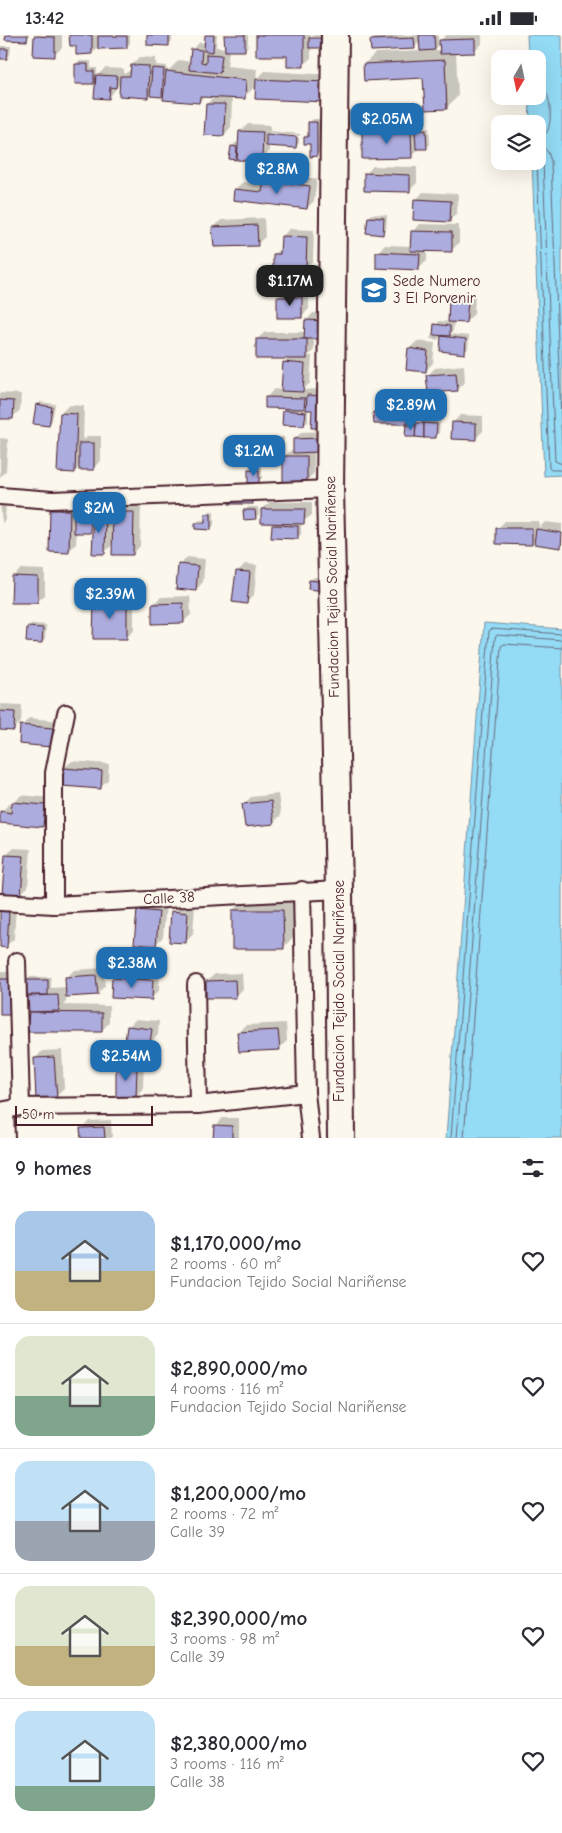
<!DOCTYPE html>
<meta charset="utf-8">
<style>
body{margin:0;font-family:"Comic Neue",sans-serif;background:#f7f7f7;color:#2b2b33;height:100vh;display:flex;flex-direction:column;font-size:19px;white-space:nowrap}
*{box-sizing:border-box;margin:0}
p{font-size:16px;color:#7c7c81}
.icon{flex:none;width:28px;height:28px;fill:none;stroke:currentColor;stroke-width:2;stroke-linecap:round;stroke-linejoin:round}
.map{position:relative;height:1103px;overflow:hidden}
.panel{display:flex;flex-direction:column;background:#fff;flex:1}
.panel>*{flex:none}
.needle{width:32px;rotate:189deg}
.fabs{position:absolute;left:491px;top:15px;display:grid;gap:10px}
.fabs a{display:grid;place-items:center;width:55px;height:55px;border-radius:10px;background:#fff;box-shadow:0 5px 20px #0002;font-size:25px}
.scale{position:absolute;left:15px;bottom:12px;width:138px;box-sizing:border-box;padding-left:5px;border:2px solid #4a1f2b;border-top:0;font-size:14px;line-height:18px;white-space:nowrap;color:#4a1f2b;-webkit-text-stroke:4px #fbf7ec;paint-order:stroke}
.price{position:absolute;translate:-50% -42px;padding:0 11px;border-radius:10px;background:#1f6fb2;color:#fff;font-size:16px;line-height:32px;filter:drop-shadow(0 1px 2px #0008)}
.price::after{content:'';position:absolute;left:50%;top:30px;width:15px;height:11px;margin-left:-8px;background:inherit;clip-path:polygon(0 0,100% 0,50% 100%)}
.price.selected{background:#222;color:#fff}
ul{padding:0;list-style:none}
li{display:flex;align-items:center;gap:15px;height:125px;padding:0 15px}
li+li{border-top:1px solid #e1e1e2}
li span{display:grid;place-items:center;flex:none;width:140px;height:100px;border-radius:15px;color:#555}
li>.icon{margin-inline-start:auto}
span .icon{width:60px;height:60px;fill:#fffc;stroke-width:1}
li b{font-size:21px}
h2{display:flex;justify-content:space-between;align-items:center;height:60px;padding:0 15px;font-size:21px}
.status{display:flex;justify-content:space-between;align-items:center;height:35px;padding:0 25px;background:#fff;direction:ltr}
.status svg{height:14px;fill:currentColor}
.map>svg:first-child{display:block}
.water{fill:#94dbf5;stroke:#7690a4}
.shadow{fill:#0003;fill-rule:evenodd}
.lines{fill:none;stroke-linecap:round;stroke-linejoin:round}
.shore{stroke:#686a7c;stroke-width:1}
.building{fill:#adacde;stroke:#4a1f2b}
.minor-casing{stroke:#4a1f2b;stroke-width:20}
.primary-casing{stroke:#4a1f2b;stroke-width:30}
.minor{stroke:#fbf7ec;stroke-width:16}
.primary{stroke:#fbf7ec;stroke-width:26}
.labels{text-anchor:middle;stroke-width:4;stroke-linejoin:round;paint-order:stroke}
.poi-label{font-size:15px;fill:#4a1f2b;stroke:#fbf7ec;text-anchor:start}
.street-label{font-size:15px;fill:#4a1f2b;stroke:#fbf7ec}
</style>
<div class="status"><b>13:42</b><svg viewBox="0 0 49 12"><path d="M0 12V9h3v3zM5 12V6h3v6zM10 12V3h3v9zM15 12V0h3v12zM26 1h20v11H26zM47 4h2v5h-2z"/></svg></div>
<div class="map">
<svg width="562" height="1103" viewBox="0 0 562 1103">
<rect width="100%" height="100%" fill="#fbf7ec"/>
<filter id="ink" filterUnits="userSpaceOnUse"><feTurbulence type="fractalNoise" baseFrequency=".02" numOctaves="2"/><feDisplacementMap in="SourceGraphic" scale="10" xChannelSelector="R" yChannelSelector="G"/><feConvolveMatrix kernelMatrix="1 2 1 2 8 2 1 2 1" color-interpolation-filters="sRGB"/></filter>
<g filter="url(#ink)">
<g class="water">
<polygon points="527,0 562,0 562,440 544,441 532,126 538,126 538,89 530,89 529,61 538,61 538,24 528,24"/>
<polygon points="484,588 562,594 562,1103 446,1103"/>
</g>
<g class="shadow">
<polygon points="37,0 62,0 62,13 54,20 35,2"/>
<polygon points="71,0 99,0 99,2 101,0 130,0 130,8 126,12 100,10 92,18"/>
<polygon points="149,0 172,0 172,6 168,10"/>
<polygon points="206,0 217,0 216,12 226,13 226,0 248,0 248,11 244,14 229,15 227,31 257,34 256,45 265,36 333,40 333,58 257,50 244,62 232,62 231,92 224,100 207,69 215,61 205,61 199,67 165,57 161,61 151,58 147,62 121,47 109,63 97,44 93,48 76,29 80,26 91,26 91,33 97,33 97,41 105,33 124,34 124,39 132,34 132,30 140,22 156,23 156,30 167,31 166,38 179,25 191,27 192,15 200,7 206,8"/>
<polygon points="258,0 311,0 311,3 314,0 324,0 324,2 312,2 312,4 324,5 325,8 321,12 311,11 311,23 303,30"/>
<path d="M377,0h61v8l8,-8h36v9l-7,7 -19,1 2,44 -11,11 -23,-30 -60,-13 12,-11 45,-2v-10l-7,7 -42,-8zM441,8v7l-8,1z"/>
<polygon points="0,11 11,11 10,20 7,23 0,23"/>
<polygon points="313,84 320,84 320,108 325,104 322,115 316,120 311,107 305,102 309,99 310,88"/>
<polygon points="248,89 270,90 270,96 300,99 300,101 269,98 269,101 299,103 299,108 296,112 269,110 269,117 261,125 239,120 235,123 232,112 235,108 239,108 240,97"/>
<polygon points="418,89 418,93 429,92 430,109 426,113 419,113 411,122 363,97 371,90"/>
<polygon points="373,131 417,132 417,148 409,156 366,139"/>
<polygon points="298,137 306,139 306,142 317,144 314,166 307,173 235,154 243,147 264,149 265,146 273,138 294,141"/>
<polygon points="423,157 458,159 457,178 449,186 416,165"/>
<polygon points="372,179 387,180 386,195 382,198 369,182"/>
<polygon points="264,183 265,202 257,209 214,192 221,185"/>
<polygon points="420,189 459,190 459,208 451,216 427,215 427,226 419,233 378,217 385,210 412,211 412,197"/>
<polygon points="289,194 314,195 313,226 305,234 274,219 282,212 282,202"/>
<polygon points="287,240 301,240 301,255 303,255 304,240 305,240 305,255 309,255 309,274 301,282 278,262 284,257 284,244"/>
<polygon points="458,259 475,260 474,279 466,287 454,286 453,296 450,299 469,301 468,314 464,317 441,315 443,300 437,305 430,304 439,286 450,287 451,266"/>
<polygon points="313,278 332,279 314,303 314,315 308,321 312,321 310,348 303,355 331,353 313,374 308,374 308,387 304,390 284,376 288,372 267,362 274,354 282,355 284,328 289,323 257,304 265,297 305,297 306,286"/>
<polygon points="417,306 435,308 433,328 426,336 409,314"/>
<polygon points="464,330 465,347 457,355 433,357 434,371 430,375 415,375 415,380 408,387 440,386 439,398 436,402 407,391 410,387 375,388 375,377 382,370 406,370 406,362 409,359 429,359 428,340 435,333"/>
<polygon points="0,358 21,359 20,375 12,383 0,383"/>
<polygon points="40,367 55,369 52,386 48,390 37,370"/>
<polygon points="69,370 84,371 83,406 88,401 101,401 101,426 93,433 81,430 74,437 61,378"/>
<polygon points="460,380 483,381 483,396 475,404 453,388"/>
<polygon points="327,396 314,416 314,438 306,446 284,421 294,413 294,404 302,397"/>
<polygon points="272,402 284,402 284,417 280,420 269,405"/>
<polygon points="0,403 8,404 6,436 0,442"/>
<polygon points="253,432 262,432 262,443 259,446 249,436"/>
<polygon points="270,467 312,467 312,480 301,488 301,499 297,503 273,491 276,487 262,474"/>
<polygon points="0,468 6,468 5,485 2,488"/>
<polygon points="59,468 77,468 77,475 94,476 94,480 103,471 114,471 113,478 122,469 141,470 140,511 133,519 113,509 104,518 95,492 90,497 77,496 76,509 69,516 52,475"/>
<polygon points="248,472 258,472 259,479 255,483 245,476"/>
<polygon points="210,476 214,476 214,490 210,494 196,488 200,485 206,485 207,479"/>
<polygon points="505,486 539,486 539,493 545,487 562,489 562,511 536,504 531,509 498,493"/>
<polygon points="187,522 205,524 203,547 196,555 180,530"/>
<polygon points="245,529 257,530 254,560 247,567 237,537"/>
<polygon points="21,534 45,535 45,560 37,567 13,542"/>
<polygon points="314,542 328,543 309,553 310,545"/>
<polygon points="103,559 134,560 134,595 126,603 95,567"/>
<polygon points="190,561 191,580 183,587 153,569 161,562"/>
<polygon points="32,589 46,590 45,604 42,607 28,592"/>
<polygon points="0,669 22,670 21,687 13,695 0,694"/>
<polygon points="29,683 60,686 58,703 51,711 22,691"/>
<polygon points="72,726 109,729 108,745 100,752 64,733"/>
<polygon points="278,759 281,780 273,788 243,770 251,762"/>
<polygon points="21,760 52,763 50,783 42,791 1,777 9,769 13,770"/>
<polygon points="14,813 31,814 28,852 20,859 6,820"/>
<polygon points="245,864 294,864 294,901 283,913 233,875"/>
<polygon points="146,868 166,870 163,902 155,910 138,876"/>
<polygon points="0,869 16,870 14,904 6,911 0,911"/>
<polygon points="180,869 195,870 193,899 186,907 173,877"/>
<polygon points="103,933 105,951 97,959 66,961 66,967 63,970 109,971 109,988 101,996 29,995 29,961 31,959 24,946 28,942 51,942 51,953 67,952 66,943 74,935"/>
<polygon points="0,936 18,937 0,979"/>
<polygon points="121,936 160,938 159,956 151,963 113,943"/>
<polygon points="242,938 243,954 235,962 207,946 215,939"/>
<polygon points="136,984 159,986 158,1000 150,1008 128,992"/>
<polygon points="286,988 287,1006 279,1013 238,998 246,990"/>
<polygon points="62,1015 64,1054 56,1061 35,1024 42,1016"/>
<polygon points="125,1025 144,1025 143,1054 136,1062 117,1032"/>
<polygon points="222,1083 239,1083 239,1103 215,1103 215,1091"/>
<polygon points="111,1085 112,1103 82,1103 82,1093 89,1086"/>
</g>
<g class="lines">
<g class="shore">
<path d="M538,45c12,8 15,36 10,50 -2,5 -7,8 -10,12l10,10 3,9 11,284"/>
<polyline points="538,117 543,127 555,426 562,429"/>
<polyline points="537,126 549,433 551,435 562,435"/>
<polyline points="451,1103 489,596 491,594 562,599"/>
<polyline points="457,1103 495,603 497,600 562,605"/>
<polyline points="464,1103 501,611 504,609 562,613"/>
</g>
</g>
<g class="building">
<polygon points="6,0 28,0 27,6 5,5"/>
<polygon points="69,0 92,0 92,19 76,20 76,11 70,11"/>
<polygon points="147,0 169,0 169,11 147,10"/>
<polygon points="205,0 214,0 213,17 204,16"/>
<polygon points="224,0 245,0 245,16 225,16"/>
<polygon points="256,0 304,0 304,32 287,32 287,21 256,21"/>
<polygon points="419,0 434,0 435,15 420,16"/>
<polygon points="34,1 55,2 55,22 33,21"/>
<polygon points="98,1 127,1 127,13 98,14"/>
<rect x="309" y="3" width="12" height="10"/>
<polygon points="414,3 415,14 371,16 370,5"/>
<polygon points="475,4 475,18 440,19 439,5"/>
<polygon points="0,14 8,14 7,24 0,24"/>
<polygon points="191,14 202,15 201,27 206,28 206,19 222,20 220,38 189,35"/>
<polygon points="445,25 447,74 425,75 423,43 364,46 363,29"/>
<polygon points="75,29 88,29 88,36 94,36 94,49 75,49"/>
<polygon points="131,30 149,31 148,63 119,61 120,41 130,41"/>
<polygon points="152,33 164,34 162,62 150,61"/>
<polygon points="166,36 246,45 245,64 200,62 199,68 163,65"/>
<polygon points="96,40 117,41 116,53 110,52 109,64 94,63"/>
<polygon points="256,44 326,47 326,67 255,64"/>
<polygon points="206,69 225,69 224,101 204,100"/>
<polygon points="308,87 317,87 317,121 310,122 310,109 304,109 304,102 308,102"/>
<polygon points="426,95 427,114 416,114 415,96"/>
<polygon points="239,96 263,97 262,126 237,125"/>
<polygon points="411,96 412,123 362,124 362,97"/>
<polygon points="266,99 297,102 296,113 266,111"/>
<polygon points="231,111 237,112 236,125 229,124"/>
<polygon points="364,138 410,140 410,157 364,156"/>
<polygon points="293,140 303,142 302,148 292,147"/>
<polygon points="264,145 310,151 307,174 233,165 234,154 262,157"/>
<polygon points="414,164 451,166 450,187 413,185"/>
<polygon points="368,182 384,183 383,200 366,198"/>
<polygon points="257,190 258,211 214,212 212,192"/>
<polygon points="411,196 452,197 452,217 410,216"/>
<polygon points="281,201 307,202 306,235 273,234 273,219 280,219"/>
<polygon points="376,217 420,219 419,235 376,233"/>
<polygon points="283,243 302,243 302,260 282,259"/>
<rect x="277" y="262" width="25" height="21"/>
<polygon points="449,266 468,267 466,288 448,287"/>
<polygon points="305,285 325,286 324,304 304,304"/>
<polygon points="434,289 450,291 450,301 433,300"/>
<polygon points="441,301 466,304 465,319 440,316"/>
<rect x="256" y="304" width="51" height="20"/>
<polygon points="408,313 428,316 426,337 406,335"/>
<polygon points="283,327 305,329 303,357 281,356"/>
<polygon points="456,338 458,356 428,358 426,340"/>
<polygon points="307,360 324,361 323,393 311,393 312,375 306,375"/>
<polygon points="265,362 305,363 304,374 265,373"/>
<polygon points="405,362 430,362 431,376 405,376"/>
<polygon points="0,365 14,366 13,384 0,384"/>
<polygon points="36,369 52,372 49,391 33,389"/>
<polygon points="283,375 306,377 304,391 282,390"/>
<polygon points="373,377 408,377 408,389 374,389"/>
<polygon points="60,378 77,379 75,438 57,437"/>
<polygon points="452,387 476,388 476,405 451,404"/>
<polygon points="416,388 424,388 424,403 415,402"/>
<polygon points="424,388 437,389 436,403 424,403"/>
<polygon points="406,390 416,390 415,402 405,402"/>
<polygon points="320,403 320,417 293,418 293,404"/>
<rect x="267" y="405" width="14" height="16"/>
<rect x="79" y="408" width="15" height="27"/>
<rect x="283" y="421" width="24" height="26"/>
<rect x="248" y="435" width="11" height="13"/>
<rect x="229" y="462" width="24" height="7"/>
<polygon points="261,474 305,474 304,489 261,488"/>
<polygon points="50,475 70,475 69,518 49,517"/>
<polygon points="243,475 255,475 256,484 244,485"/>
<polygon points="113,477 134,477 133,520 112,520"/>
<polygon points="74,478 91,479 91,498 74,498"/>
<polygon points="94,478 106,479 105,519 92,519"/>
<polygon points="205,479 211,479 211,495 195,494 195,488 205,488"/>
<polygon points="272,490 298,491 298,504 271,503"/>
<polygon points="496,493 532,493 532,510 496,509"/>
<polygon points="536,494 562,498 561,513 534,509"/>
<polygon points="178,529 198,531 196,556 176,554"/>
<polygon points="236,536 250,537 247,569 232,567"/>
<polygon points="12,541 38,542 38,568 11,568"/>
<polygon points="309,545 325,547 324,556 308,554"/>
<polygon points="94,566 127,567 127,604 93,604"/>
<polygon points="183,568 184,588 152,589 152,569"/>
<polygon points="27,592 43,593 42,608 26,607"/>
<polygon points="0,676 15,677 14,696 0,695"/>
<polygon points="20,690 53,693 51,712 19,709"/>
<polygon points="63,733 102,736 101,754 62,751"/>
<polygon points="271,766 274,789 245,792 242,769"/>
<polygon points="12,767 45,770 43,792 0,788 0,776 11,778"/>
<polygon points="5,820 24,821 21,861 2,859"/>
<polygon points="137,875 159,877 156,911 134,909"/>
<polygon points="232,875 283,875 284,914 232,914"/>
<polygon points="0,876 9,877 7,913 0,912"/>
<polygon points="171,876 188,878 186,908 169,907"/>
<polygon points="96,940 98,960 66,962 65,942"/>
<polygon points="112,943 153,945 152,965 111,963"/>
<rect x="0" y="944" width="11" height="36"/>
<rect x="23" y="945" width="25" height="15"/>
<polygon points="235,945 236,963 206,963 206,946"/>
<polygon points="58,960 59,976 29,977 28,961"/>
<polygon points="29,977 102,978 102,997 27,997"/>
<polygon points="127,991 152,994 150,1009 125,1007"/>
<polygon points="278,995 280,1015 239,1017 237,997"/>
<polygon points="54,1022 57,1063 36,1064 34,1023"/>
<polygon points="116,1032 137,1032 136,1063 116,1063"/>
<polygon points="214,1090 232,1091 232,1103 213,1103"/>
<polygon points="104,1092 105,1103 81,1103 80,1093"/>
</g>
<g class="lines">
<defs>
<g id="minor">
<polyline points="0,461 52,465 330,454"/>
<polyline points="302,855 306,1058 311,1103"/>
<polyline points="0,867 54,870 339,855"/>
<polyline points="54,870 54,738 66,678"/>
<polyline points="17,926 21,1072"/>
<polyline points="196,949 198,1070"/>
<polyline points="0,1076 21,1072 198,1070 306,1058"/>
<polyline points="5,1076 6,1103"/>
</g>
<polyline id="primary" points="335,0 330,454 339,855 341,1103"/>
</defs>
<use href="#minor" class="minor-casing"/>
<use href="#primary" class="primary-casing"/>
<use href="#minor" class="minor"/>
<use href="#primary" class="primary"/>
</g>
</g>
<defs>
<symbol id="school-square" viewBox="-11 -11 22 22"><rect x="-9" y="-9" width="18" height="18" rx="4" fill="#1f6fb2" stroke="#fbf7ec"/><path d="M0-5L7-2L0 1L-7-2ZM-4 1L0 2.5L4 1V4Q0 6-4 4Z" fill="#fff"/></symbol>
</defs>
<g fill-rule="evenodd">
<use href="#school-square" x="358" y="239" width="32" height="32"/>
</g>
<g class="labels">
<g class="poi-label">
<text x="393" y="251">Sede Numero<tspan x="393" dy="17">3 El Porvenir</tspan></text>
</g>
<g class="street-label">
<text transform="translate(332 552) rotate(-91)" y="5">Fundacion Tejido Social Nariñense</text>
<text transform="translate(169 863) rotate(-3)" y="5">Calle 38</text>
<text transform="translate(339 956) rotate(-90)" y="5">Fundacion Tejido Social Nariñense</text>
</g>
</g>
</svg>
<div class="fabs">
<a><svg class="needle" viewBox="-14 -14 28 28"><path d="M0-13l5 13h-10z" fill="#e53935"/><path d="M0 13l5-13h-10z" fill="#7c7c81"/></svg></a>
<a><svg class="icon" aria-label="layers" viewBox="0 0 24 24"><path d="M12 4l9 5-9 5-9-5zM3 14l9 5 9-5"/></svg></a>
</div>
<div class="scale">50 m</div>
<b class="price" style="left:387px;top:110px">$2.05M</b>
<b class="price" style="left:277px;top:160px">$2.8M</b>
<b class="price selected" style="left:290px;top:272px">$1.17M</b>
<b class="price" style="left:411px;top:396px">$2.89M</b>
<b class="price" style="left:254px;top:442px">$1.2M</b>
<b class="price" style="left:99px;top:499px">$2M</b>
<b class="price" style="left:110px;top:585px">$2.39M</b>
<b class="price" style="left:132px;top:954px">$2.38M</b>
<b class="price" style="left:126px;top:1047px">$2.54M</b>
</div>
<section class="panel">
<h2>9 homes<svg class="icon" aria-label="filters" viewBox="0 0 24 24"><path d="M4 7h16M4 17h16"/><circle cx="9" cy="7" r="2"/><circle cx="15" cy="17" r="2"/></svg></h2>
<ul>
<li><span style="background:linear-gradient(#a9c7e8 60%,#c2b280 0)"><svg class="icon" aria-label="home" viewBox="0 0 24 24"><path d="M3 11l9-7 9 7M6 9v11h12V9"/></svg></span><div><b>$1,170,000/mo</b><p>2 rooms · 60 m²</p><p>Fundacion Tejido Social Nariñense</p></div><svg class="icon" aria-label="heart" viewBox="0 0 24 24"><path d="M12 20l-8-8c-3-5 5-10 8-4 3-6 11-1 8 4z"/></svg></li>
<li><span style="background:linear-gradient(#dfe7d0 60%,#7fa58c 0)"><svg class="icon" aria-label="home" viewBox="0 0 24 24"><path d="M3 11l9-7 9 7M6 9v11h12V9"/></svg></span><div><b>$2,890,000/mo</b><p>4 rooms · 116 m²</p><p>Fundacion Tejido Social Nariñense</p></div><svg class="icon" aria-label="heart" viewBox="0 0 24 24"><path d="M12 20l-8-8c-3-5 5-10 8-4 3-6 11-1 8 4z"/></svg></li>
<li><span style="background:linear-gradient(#bfe0f5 60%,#9aa5b1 0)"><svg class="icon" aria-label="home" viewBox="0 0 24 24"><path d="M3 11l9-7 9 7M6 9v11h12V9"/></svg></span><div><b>$1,200,000/mo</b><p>2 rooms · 72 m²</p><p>Calle 39</p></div><svg class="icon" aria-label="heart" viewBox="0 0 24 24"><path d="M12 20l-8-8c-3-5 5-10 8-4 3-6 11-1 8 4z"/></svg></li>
<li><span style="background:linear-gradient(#dfe7d0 60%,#c2b280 0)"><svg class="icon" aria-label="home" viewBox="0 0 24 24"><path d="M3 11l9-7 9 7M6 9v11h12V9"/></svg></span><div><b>$2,390,000/mo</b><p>3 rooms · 98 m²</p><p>Calle 39</p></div><svg class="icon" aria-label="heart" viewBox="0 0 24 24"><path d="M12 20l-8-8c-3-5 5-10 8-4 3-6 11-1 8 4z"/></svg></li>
<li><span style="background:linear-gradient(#bfe0f5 75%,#7fa58c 0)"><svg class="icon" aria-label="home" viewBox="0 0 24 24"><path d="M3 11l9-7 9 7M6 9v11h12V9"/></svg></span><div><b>$2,380,000/mo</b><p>3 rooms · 116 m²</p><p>Calle 38</p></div><svg class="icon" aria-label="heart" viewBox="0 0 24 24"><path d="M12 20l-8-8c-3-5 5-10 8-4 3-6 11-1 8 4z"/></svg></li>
</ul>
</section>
